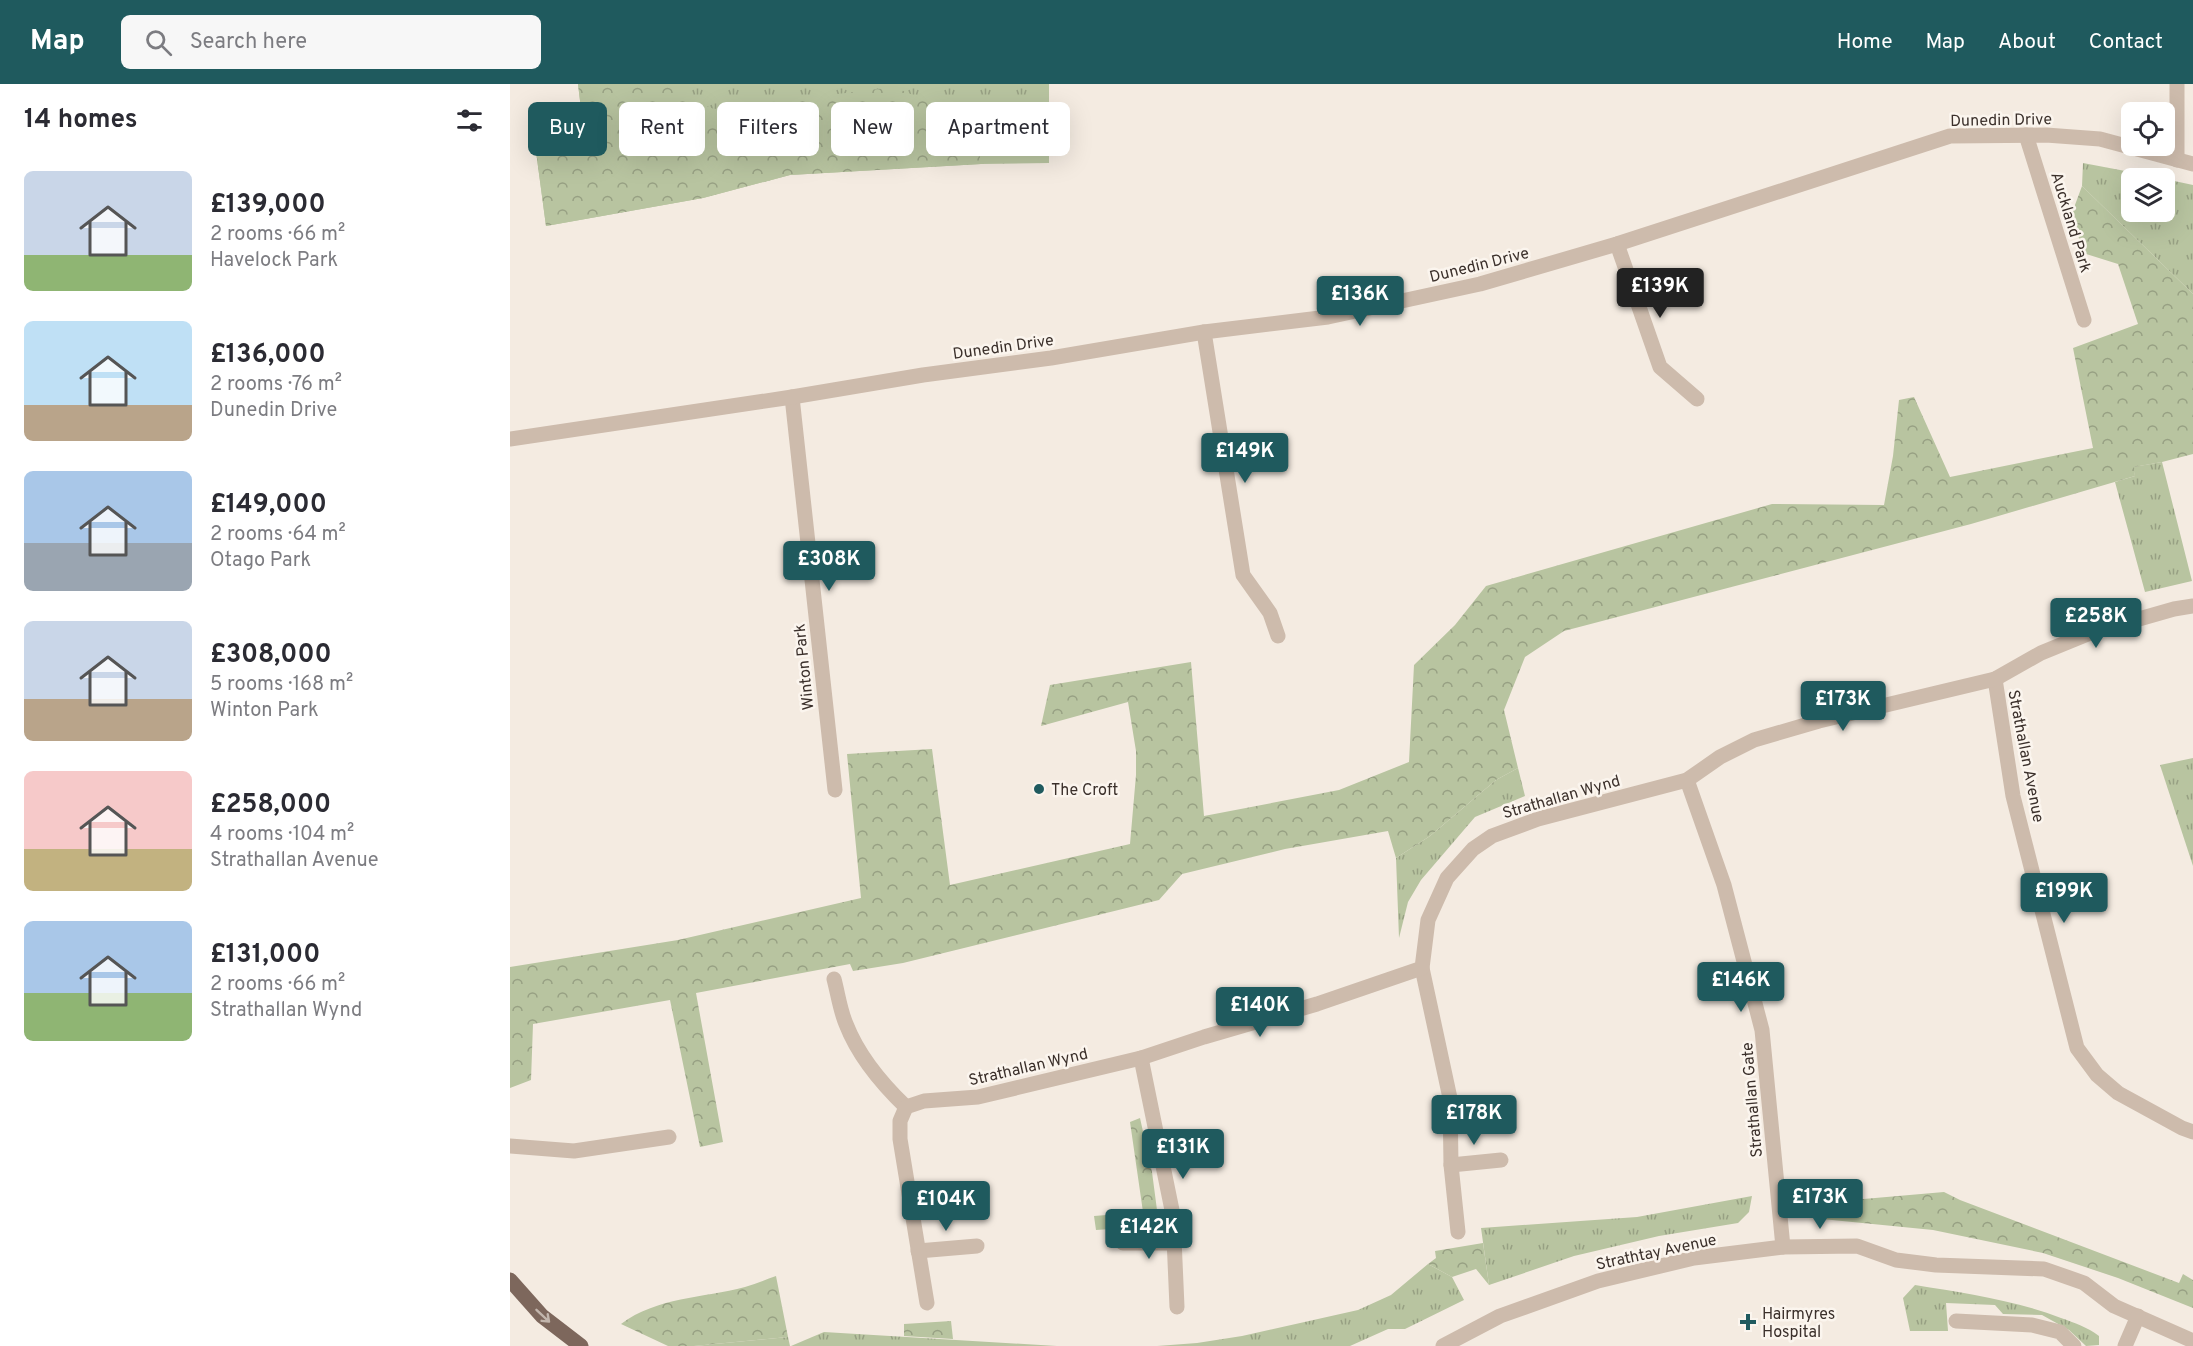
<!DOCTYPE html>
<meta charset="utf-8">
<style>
body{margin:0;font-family:Overpass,sans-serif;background:#f7f7f7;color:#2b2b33;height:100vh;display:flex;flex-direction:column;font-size:22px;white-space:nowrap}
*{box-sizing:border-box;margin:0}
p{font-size:20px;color:#7c7c81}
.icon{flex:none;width:33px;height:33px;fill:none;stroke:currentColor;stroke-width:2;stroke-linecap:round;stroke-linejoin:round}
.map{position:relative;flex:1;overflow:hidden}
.details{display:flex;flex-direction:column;background:#fff;width:510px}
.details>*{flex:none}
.hud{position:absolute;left:18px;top:18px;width:570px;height:54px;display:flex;gap:12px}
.buttons{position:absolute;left:1611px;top:18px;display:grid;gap:12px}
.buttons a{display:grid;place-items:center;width:54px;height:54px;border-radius:9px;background:#fff;box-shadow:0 6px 24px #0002;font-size:30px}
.price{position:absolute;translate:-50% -51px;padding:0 14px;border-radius:6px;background:#1f5a5e;color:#fff;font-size:20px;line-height:39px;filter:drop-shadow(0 2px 3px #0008)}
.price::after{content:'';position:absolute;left:50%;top:36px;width:18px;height:14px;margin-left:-9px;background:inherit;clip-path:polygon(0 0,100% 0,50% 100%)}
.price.selected{background:#222;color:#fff}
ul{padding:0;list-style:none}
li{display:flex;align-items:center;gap:18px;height:150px;padding:0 24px}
li span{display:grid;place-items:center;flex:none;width:168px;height:120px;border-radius:9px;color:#555}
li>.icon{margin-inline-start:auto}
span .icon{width:72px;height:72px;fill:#fffc;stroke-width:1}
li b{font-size:26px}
h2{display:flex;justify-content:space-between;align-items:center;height:72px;padding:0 24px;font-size:26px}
.chip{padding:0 21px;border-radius:9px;background:#fff;box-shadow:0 6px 24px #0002;font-size:21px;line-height:54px}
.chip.selected{background:#1f5a5e;color:#fff}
header{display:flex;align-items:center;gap:36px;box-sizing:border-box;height:84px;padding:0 30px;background:#1f5a5e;color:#fff}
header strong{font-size:28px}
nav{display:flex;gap:33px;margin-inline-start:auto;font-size:21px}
.search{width:420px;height:54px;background:#f7f7f7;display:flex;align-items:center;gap:15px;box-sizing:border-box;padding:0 21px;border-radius:9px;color:#7c7c81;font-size:22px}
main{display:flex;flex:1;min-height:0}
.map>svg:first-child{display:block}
.grass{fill:url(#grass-tufts)}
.forest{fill:url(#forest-crowns)}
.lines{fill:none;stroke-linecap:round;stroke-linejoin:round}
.minor{stroke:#cdbbac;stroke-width:15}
.major{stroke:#7d675c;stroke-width:15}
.oneway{stroke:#c2b5ac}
.poi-dot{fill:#1f5a5e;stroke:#fbf5ee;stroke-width:2}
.labels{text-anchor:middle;stroke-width:5;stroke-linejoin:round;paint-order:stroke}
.street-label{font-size:16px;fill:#3b302b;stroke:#fbf5ee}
.poi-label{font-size:16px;fill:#3b302b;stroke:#fbf5ee;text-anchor:start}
</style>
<header>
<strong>Map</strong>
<div class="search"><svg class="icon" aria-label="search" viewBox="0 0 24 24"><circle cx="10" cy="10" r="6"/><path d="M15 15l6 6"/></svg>Search here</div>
<nav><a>Home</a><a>Map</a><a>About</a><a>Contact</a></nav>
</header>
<main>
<section class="details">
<h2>14 homes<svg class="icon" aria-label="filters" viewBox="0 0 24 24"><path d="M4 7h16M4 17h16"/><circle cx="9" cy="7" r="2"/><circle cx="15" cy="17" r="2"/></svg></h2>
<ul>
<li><span style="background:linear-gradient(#c9d6e8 70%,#8fb573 0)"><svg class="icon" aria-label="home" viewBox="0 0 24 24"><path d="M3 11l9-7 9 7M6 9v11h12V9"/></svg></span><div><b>£139,000</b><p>2 rooms · 66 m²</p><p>Havelock Park</p></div></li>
<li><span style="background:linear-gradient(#bfe0f5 70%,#b9a48a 0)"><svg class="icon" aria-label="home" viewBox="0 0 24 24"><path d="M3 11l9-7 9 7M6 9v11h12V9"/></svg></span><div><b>£136,000</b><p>2 rooms · 76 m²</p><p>Dunedin Drive</p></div></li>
<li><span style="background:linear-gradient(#a9c7e8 60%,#9aa5b1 0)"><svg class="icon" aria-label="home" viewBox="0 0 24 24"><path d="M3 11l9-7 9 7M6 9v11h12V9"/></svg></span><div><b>£149,000</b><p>2 rooms · 64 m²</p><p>Otago Park</p></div></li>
<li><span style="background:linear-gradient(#c9d6e8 65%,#b9a48a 0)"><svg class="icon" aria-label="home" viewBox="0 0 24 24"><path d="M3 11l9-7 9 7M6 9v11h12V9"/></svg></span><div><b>£308,000</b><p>5 rooms · 168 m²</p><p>Winton Park</p></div></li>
<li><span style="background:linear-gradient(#f6c9c9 65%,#c2b280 0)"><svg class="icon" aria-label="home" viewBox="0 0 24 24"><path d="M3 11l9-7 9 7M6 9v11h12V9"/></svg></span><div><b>£258,000</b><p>4 rooms · 104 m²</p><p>Strathallan Avenue</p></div></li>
<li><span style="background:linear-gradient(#a9c7e8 60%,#8fb573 0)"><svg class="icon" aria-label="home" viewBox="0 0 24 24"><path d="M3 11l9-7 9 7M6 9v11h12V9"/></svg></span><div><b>£131,000</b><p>2 rooms · 66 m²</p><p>Strathallan Wynd</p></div></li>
</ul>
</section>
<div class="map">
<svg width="1683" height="1262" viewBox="0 0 1683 1262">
<defs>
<pattern id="grass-tufts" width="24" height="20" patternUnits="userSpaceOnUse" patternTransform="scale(1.5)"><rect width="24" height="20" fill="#b8c4a0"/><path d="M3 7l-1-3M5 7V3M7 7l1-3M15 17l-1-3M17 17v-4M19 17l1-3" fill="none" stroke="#97a083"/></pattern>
<pattern id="forest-crowns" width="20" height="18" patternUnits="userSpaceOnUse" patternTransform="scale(1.5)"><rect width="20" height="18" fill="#b8c4a0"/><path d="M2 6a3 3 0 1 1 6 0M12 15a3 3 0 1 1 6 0" fill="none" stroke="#97a083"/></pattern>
</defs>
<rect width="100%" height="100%" fill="#f4ebe1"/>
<g class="grass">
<polygon points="68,0 539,0 539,79 471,80 280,91 193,114 36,142 25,60 74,50"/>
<polygon points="1573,79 1652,94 1622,94 1622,128 1654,128 1655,95 1683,101 1683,210 1572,102"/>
<polygon points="1652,378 1682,497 1635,508 1605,398 1625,392 1623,383"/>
<polygon points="1683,674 1683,782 1650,681"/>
<polygon points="1008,684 1015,712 965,733 911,796 898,818 889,854 886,774 920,752 986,696"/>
<polygon points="1242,1112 1239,1128 1228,1139 1149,1152 1064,1172 979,1201 971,1144 1127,1133"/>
<polygon points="918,1180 942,1193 954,1216 895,1245 878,1245 840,1262 647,1262 687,1259 732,1252 848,1226 881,1211"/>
<path d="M1405,1201c49,8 99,15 146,33 14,5 26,9 38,18v9l-13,1 -17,-16 -27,-15 -39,-1 -8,-9 -49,-2 2,28h-38l-7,-33z"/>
<polygon points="314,1248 547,1262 281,1262"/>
<polygon points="278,1253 280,1262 184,1262"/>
</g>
<g class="forest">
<polygon points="68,0 170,0 179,14 204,25 384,3 441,27 466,47 471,80 280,91 193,114 36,142 25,60 74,50"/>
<polygon points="1572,102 1683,210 1683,370 1652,378 1624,383 1625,392 1461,440 1054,547 1015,573 994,626 1008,684 986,696 920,752 886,774 878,747 775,765 672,790 649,816 393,879 343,887 340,880 186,909 213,1058 190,1063 160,916 23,940 21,996 0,1004 0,883 168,856 351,814 337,670 422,665 440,801 620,760 626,691 626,667 618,618 531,642 540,601 681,578 694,732 829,706 899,678 904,581 945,541 976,502 1262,420 1374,421 1383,372 1389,316 1404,313 1440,393 1583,364 1563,264 1628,240 1608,180 1573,169 1562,129"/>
<polygon points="630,1034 642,1088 647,1126 641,1138 630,1143 586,1146 584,1132 633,1128 620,1038"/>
<polygon points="1434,1108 1450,1116 1669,1199 1673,1190 1683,1196 1683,1224 1608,1194 1533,1169 1423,1146 1312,1135 1296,1120"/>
<polygon points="973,1159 979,1201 966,1185 942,1193 918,1180 926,1174 925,1167"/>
<path d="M266,1192l12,61 -94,9h-26l-47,-22c36,-27 82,-26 124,-37 10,-3 20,-7 31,-11z"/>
<polygon points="441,1237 443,1255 394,1252 394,1240"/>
</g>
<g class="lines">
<g class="minor">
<polyline points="1667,0 1667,76"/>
<polyline points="1516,51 1574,236"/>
<polyline points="1107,160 1150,283 1187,315"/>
<polyline points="694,248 733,491 760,529 768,552"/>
<polyline points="282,313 325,706"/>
<polyline points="0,355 282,313 413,291 541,274 694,248 818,233 970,200 1107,160 1440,52 1536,51 1590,55 1683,80"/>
<polyline points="1485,595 1503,712 1567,964 1587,991 1608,1009 1672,1044 1683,1048"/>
<polyline points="1177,696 1214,801 1252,946 1273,1163"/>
<polyline points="912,884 940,1014 941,1081 948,1148"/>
<path d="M324,895c4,15 6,31 12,45 12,31 36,60 60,83"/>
<polyline points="631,974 663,1131 667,1223"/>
<polyline points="0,1062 64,1067 159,1053"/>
<polyline points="941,1081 991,1076"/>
<polyline points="613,1159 664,1159"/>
<polyline points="408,1167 467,1162"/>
<polyline points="417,1219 390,1055 390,1037 396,1023 414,1017 468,1013 631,974 694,953 807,920 912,884 918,836 937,794 963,765 982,752 1028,735 1177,696 1210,673 1244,656 1309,637 1485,595 1531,569 1580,549 1664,525 1683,522"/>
<polyline points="1446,1237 1522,1241 1550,1248 1564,1262"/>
<polyline points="933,1262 990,1232 1088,1197 1184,1174 1273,1163 1347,1162 1386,1176 1426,1181 1534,1185 1574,1199 1604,1222 1683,1257"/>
<polyline points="1615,1262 1628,1232"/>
</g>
<polyline class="major" points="0,1196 32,1232 71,1262"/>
</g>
<defs><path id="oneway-shaft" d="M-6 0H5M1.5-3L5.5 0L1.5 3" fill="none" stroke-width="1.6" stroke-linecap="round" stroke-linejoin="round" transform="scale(1.5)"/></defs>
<use class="oneway" href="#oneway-shaft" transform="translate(33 1232) rotate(43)"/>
<g class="poi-dot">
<circle cx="529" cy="705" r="6"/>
<path d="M1235 1229h6v6h6v6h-6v6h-6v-6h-6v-6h6z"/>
</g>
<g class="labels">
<g class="street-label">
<text transform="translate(1491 35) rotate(-1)" y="6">Dunedin Drive</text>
<text transform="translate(1562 138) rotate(73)" y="6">Auckland Park</text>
<text transform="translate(969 180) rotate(-14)" y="6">Dunedin Drive</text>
<text transform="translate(493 262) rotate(-8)" y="6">Dunedin Drive</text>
<text transform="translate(293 583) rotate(-96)" y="6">Winton Park</text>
<text transform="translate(1517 672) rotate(79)" y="6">Strathallan Avenue</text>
<text transform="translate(1051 712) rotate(-16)" y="6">Strathallan Wynd</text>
<text transform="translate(518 982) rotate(-13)" y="6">Strathallan Wynd</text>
<text transform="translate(1241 1016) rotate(-95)" y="6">Strathallan Gate</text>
<text transform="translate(1146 1167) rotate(-12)" y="6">Strathtay Avenue</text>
</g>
<g class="poi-label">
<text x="541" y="711">The Croft</text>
<text x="1252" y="1235">Hairmyres<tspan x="1252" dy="18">Hospital</tspan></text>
</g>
</g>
</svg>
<div class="buttons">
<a><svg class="icon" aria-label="locate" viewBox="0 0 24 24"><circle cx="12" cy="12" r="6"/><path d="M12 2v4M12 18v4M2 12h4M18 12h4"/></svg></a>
<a><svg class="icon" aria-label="layers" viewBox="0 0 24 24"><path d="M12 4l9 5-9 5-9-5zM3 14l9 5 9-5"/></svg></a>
</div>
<b class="price selected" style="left:1150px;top:235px">£139K</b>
<b class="price" style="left:850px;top:243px">£136K</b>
<b class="price" style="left:735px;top:400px">£149K</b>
<b class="price" style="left:319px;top:508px">£308K</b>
<b class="price" style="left:1586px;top:565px">£258K</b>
<b class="price" style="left:1333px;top:648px">£173K</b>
<b class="price" style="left:1554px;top:840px">£199K</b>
<b class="price" style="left:1231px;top:929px">£146K</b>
<b class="price" style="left:750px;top:954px">£140K</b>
<b class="price" style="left:964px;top:1062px">£178K</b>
<b class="price" style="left:673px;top:1096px">£131K</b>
<b class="price" style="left:1310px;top:1146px">£173K</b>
<b class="price" style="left:436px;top:1148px">£104K</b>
<b class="price" style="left:639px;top:1176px">£142K</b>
<div class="hud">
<a class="chip selected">Buy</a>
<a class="chip">Rent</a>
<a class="chip">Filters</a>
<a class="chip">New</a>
<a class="chip">Apartment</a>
</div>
</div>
</main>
